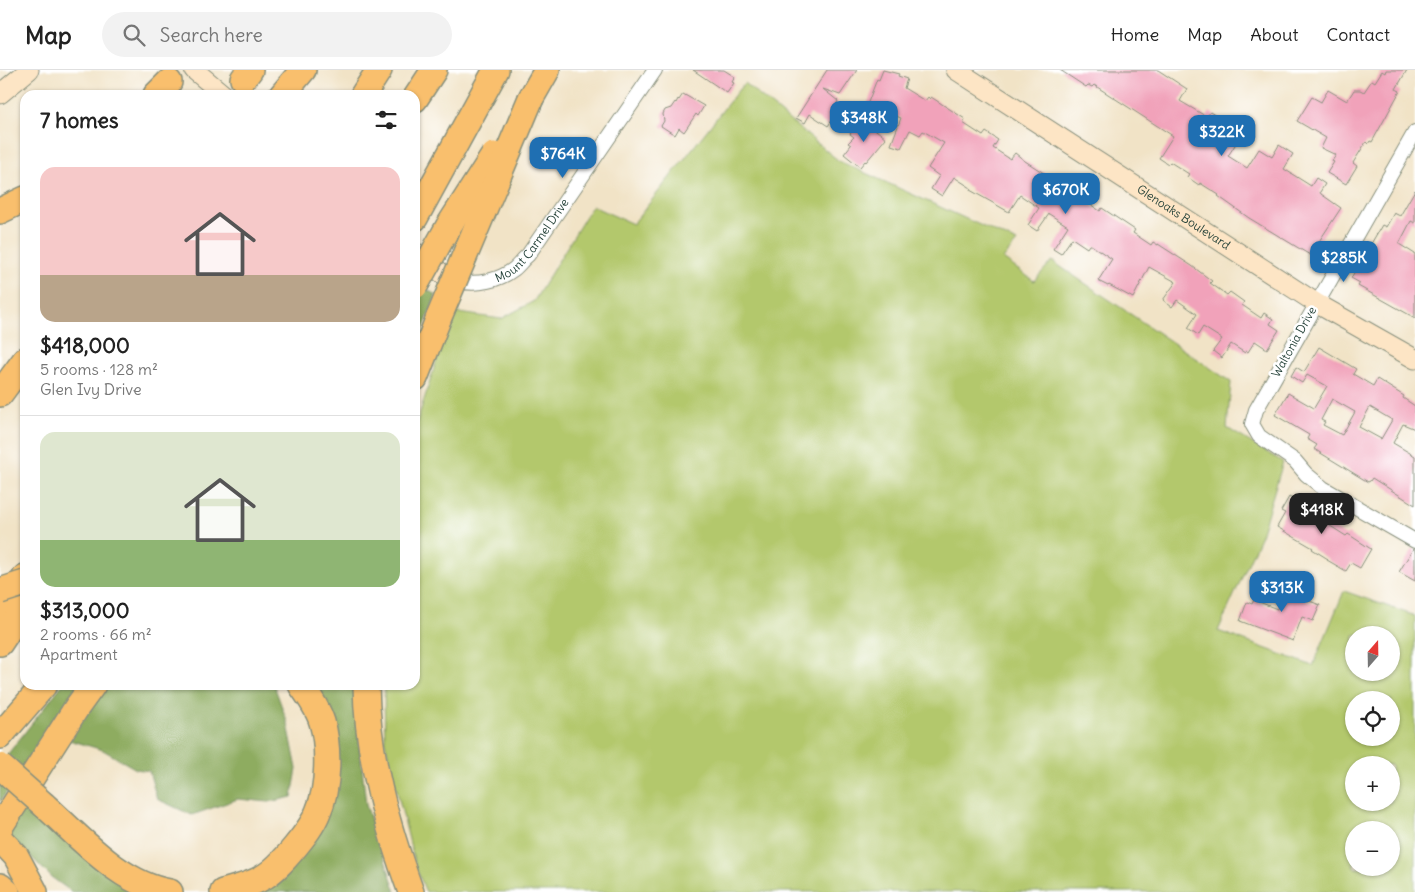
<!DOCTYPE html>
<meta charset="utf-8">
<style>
body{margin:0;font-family:Delius,sans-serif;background:#f2f2f2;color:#222;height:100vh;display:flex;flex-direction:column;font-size:19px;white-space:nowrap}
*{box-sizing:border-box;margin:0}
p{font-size:16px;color:#767676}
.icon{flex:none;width:28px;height:28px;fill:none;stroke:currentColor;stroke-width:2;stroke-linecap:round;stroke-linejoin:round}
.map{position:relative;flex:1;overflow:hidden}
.sheet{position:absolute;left:20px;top:20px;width:400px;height:600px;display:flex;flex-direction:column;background:#fff;border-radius:15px;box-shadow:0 1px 4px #0004}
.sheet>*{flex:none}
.needle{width:32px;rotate:20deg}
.buttons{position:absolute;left:1345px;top:556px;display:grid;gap:10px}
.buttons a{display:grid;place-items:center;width:55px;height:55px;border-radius:50%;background:#fff;box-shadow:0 1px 4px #0004;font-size:25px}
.price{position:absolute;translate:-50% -42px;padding:0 11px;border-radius:10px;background:#1f6fb2;color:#fff;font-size:16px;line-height:32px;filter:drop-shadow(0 1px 2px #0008)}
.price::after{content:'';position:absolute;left:50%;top:30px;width:15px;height:11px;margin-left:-8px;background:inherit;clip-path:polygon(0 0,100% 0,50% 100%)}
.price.on{background:#222;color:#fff}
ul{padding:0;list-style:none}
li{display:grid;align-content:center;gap:10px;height:265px;padding:0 20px}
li+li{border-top:1px solid #e0e0e0}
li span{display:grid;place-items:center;height:155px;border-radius:15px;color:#555}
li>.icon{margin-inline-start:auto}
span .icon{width:90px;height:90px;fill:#fffc;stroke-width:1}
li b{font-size:21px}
h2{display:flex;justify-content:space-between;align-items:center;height:60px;padding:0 20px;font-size:21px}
header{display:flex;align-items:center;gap:30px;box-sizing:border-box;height:70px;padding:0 25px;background:#fff;border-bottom:1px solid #e0e0e0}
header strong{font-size:24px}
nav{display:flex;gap:28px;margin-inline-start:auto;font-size:18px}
.search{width:350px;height:45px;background:#f2f2f2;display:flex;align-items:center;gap:12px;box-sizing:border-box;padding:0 18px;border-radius:28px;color:#767676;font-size:19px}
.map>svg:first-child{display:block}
.green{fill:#b3c86c;stroke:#698250;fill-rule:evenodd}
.forest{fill:#8eac60;stroke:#56744a}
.building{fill:#f1a2ba;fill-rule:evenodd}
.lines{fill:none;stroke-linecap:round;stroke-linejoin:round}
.street-casing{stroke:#88907d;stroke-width:16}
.secondary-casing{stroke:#88907d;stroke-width:21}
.highway-casing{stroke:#88907d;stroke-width:28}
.street{stroke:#fff;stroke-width:14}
.secondary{stroke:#fde5c5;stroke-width:19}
.highway{stroke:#f9bf6d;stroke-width:25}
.highway-bridge-casing{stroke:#88907d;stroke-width:28;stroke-linecap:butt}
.highway-bridge{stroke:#f9bf6d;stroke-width:25}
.labels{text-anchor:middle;stroke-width:5;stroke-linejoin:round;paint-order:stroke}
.street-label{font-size:12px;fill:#1f3d34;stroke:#fff}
</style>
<header>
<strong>Map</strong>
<div class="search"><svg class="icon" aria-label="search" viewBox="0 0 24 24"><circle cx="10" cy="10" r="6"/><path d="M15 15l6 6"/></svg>Search here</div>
<nav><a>Home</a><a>Map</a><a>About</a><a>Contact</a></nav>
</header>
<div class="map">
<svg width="1415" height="822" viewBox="0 0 1415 822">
<rect width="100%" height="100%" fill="#fff"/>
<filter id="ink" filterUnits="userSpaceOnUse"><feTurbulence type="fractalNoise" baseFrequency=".02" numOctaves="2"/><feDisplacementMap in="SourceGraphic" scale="10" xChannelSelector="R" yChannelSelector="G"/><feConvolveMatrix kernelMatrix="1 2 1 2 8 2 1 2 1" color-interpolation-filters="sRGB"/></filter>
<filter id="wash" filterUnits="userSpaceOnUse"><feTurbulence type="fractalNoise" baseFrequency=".0096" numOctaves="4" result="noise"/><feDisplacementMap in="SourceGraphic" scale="20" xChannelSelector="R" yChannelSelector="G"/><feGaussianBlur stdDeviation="1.12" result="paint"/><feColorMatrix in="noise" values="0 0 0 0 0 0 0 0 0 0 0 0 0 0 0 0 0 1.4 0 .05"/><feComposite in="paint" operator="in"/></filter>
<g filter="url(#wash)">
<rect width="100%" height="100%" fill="#f1e3c6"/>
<path class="green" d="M744,13l95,78 178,81 -14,17 31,22 18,-20 179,121 -4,46 56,34 -22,73 -43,96 95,35 31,-75 71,25v276h-989l-10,-24 -31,-126 -1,-57h31v-257l37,-116 49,7 33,-18 58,-95 41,18zM1354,565h37v37h-37zM1354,630h37v38h-37zM1354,695h37v37h-37zM1354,760h37v38h-37z"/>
<g class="forest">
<polygon points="415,213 436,225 415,281"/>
<polygon points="62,615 77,615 0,732 0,694"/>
<polygon points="104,615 274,615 288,654 297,699 292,727 269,732 238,729 192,745 157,729 149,701 136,699 103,680 66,669"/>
<polygon points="317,615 355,615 355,630 366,735 396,822 245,822 309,771 332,651"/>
<polygon points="23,728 141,822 72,822 51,807 3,759"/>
</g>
<g id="blocks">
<g class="building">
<polygon points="693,0 724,0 735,7 732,12 734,13 727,23"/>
<polygon points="827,0 857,0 840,25 823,19 838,31 833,40 837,43 828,56 810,44 805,53 796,48"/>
<polygon points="883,0 899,4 898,6 907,9 904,18 925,31 928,27 930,29 931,27 965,49 963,53 983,66 986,62 998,70 993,78 1010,89 1015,83 1025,91 1047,105 1048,104 1082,126 1081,128 1100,141 1102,138 1135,160 1133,163 1151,175 1153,172 1158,175 1158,174 1192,196 1212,211 1210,213 1227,225 1230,222 1244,232 1242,235 1261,248 1264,243 1273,249 1270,254 1279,260 1267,279 1255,271 1248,282 1246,281 1245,283 1231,274 1222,288 1213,281 1222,269 1203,257 1198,265 1188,258 1197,244 1177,230 1172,237 1163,230 1176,212 1149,197 1133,228 1109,215 1108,216 1098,211 1112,189 1091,175 1089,175 1087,178 1072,168 1061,184 1053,179 1068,156 1049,144 1037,161 1028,155 1039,138 1020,125 1009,142 970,120 971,118 954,107 942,126 931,119 939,106 928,98 944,73 923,61 920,65 910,60 901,78 891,75 901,48 867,35 877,9 879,10"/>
<polygon points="1060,0 1158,0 1187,19 1180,31 1207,47 1210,42 1236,59 1242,49 1253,57 1244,71 1240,67 1228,86 1247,98 1259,79 1272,87 1279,75 1293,84 1284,99 1311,116 1316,108 1325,114 1320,122 1321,124 1341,138 1310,185 1249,148 1218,126 1219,125 1200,113 1199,115 1187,107 1189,104 1170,92 1168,94 1159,88 1173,66 1094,15 1092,17 1088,15 1086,17"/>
<polygon points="1386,0 1407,0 1396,19 1400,21 1372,72 1370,71 1368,74 1366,72 1353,93 1357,96 1346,114 1327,103 1334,92 1332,91 1336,85 1321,78 1326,68 1297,51 1312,27 1321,32 1328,20 1347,31 1354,20 1360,20 1364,22 1372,10 1375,12 1382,1 1385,3"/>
<polygon points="683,24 704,36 698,46 696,44 684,62 679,58 675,65 661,56 664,51 663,44 665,40 671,38 675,32 676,33 678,29 679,30"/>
<polygon points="862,49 886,68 866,92 865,91 860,97 844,84 851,75 848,73 854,67 850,64"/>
<polygon points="1415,120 1415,153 1411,151 1399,174 1415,184 1415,248 1358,216 1360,213 1351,208 1382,155 1386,157 1394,143 1400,146"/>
<path d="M1319,277l37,22 -3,5 20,12 4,-7 27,17 -1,2 12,8v23l-12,-5 -10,19 22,13v49l-43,-27 -2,3 -2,1 -54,-33 3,-4 -10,-6 2,-4 -34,-20 13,-22 26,15 13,-22 -20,-11 -5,8 -11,-7 5,-9 8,5zM1332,329l23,13 -13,23 -19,-10 2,-3 -4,-2zM1370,337l22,13 -11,19 -22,-12z"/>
<polygon points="1289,427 1316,442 1321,433 1331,439 1324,452 1346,466 1348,464 1371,479 1360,498 1351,493 1346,501 1327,490 1328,489 1312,479 1313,478 1277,457 1285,443 1281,441"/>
<polygon points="1413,479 1415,480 1415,511 1399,502"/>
<polygon points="1291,510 1304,515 1299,527 1320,535 1313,551 1302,547 1293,571 1240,551 1247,532 1252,534 1254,530 1277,539"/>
</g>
</g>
</g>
<g filter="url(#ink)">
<use href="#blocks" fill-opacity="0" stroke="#88907d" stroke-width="1"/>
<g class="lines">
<defs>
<g id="street">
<polyline points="1415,62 1256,340 1252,354 1259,366 1295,391 1306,404 1323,418 1415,471"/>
<path id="s1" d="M460,211c16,5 40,-1 54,-12 5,-4 9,-10 14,-14l127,-185"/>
</g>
<g id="secondary">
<polyline points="194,0 224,25"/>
<path id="s2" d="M956,0l360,233 99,56"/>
<polyline points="0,24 29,0"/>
<polyline points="415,182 420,186"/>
<polyline points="435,198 444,205"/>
</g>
<g id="highway">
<polyline points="243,9 250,0"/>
<polyline points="156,25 169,12"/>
<polyline points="282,25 303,0"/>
<polyline points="363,25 379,0"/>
<polyline points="531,28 547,0"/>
<polyline points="415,29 434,0"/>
<polyline points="0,141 25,129"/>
<polyline points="415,148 496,0"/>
<polyline points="415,308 439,247"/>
<polyline points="0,324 25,290"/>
<polyline points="0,553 25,507"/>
<polyline points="0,573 21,541"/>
<path d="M366,615c1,71 21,141 45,207"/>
<polyline points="0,666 44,615"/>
<path d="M44,735c37,33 76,79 126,87"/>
<polyline points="0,757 77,637 93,615"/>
<polyline points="0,769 16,786 35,822"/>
<polyline points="0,816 7,822"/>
<path d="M223,822c13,-4 27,-7 39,-14 13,-7 24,-20 33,-31 9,-11 18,-22 23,-35 11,-24 11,-66 4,-90 -4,-13 -13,-26 -21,-37"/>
</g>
</defs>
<use href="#street" class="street-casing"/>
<use href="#secondary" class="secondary-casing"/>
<use href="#highway" class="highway-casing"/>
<use href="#street" class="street"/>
<use href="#secondary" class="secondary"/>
<use href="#highway" class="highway"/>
<defs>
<g id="highway-bridge">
<polyline points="415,216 448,157 494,85"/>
<polyline points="439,247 531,28"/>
<polyline points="0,521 25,513"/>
<polyline points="0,696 44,735"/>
</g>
</defs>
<use href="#highway-bridge" class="highway-bridge-casing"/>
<use href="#highway-bridge" class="highway-bridge"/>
</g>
</g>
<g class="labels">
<g class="street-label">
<text dy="4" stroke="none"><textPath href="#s2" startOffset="271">Glenoaks Boulevard</textPath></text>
<text dy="4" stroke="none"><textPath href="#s1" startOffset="90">Mount Carmel Drive</textPath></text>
<text transform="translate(1294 272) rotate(-61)" y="4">Waltonia Drive</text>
</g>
</g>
</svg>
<div class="buttons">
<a><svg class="needle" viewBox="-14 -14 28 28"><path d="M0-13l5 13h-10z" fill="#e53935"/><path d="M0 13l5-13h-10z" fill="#767676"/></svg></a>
<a><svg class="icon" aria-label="locate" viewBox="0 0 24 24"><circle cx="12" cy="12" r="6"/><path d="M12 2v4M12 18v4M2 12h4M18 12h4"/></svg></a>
<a>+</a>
<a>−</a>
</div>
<b class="price" style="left:864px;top:73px">$348K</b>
<b class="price" style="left:1222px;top:87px">$322K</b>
<b class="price" style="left:563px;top:109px">$764K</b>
<b class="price" style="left:1066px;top:145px">$670K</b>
<b class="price" style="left:1344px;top:213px">$285K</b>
<b class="price on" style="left:1322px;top:465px">$418K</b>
<b class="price" style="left:1282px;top:543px">$313K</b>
<section class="sheet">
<h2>7 homes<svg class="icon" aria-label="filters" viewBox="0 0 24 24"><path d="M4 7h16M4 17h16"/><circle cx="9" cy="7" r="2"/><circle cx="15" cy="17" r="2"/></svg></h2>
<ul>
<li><span style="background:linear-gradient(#f6c9c9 70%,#b9a48a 0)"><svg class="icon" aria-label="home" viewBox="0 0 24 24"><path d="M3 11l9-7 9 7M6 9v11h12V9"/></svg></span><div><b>$418,000</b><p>5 rooms · 128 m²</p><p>Glen Ivy Drive</p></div></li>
<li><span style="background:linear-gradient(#dfe7d0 70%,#8fb573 0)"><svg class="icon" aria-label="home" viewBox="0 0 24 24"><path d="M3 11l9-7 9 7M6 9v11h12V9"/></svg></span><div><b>$313,000</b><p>2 rooms · 66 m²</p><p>Apartment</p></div></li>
</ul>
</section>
</div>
